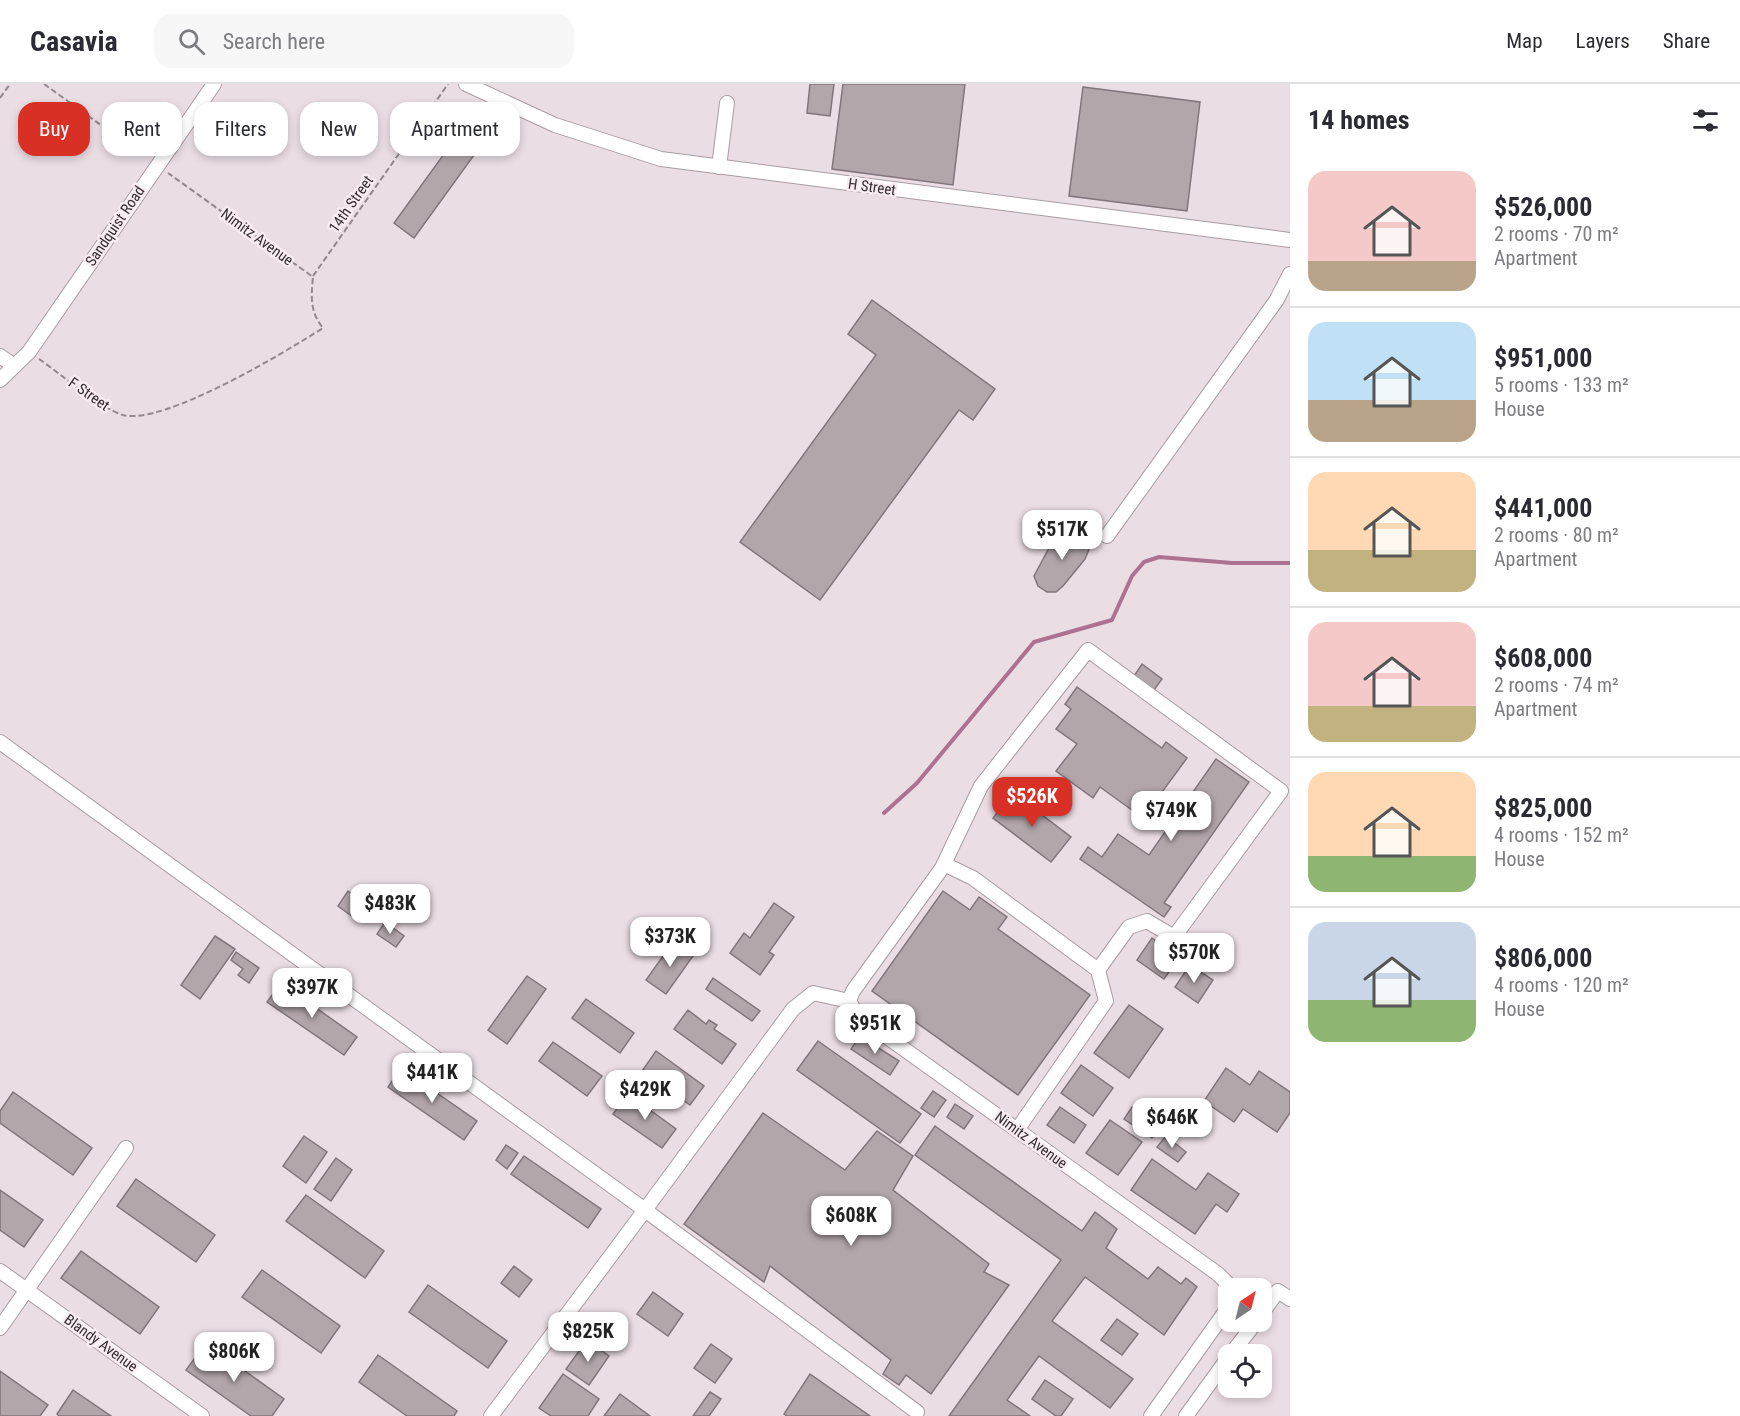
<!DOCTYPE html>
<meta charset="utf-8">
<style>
body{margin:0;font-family:"Roboto Condensed",sans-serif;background:#f7f7f7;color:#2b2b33;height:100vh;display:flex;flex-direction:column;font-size:22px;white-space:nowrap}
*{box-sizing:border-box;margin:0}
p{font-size:20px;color:#7c7c81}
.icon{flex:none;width:33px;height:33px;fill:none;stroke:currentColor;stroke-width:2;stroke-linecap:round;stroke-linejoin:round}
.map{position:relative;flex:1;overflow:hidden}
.drawer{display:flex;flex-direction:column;background:#fff;width:450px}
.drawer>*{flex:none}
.banner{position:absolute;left:18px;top:18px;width:570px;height:54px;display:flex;gap:12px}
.needle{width:39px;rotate:35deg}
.tools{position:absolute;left:1218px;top:1194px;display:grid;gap:12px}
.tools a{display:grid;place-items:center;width:54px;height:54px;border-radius:12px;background:#fff;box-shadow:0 3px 9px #0003;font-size:30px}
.price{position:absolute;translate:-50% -51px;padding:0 14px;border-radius:12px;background:#fff;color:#222;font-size:20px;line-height:39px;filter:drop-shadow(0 2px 3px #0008)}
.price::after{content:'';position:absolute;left:50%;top:36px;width:18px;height:14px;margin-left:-9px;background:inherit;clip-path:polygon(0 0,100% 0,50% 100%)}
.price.selected{background:#d93025;color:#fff}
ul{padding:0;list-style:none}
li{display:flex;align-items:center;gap:18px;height:150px;padding:0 18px}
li+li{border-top:2px solid #e1e1e2}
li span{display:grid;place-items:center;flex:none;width:168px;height:120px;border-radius:18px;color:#555}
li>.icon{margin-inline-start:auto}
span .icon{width:72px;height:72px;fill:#fffc;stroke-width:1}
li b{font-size:26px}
h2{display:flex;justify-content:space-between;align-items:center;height:72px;padding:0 18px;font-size:26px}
.tag{padding:0 21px;border-radius:18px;background:#fff;box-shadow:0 3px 9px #0003;font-size:21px;line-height:54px}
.tag.selected{background:#d93025;color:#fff}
header{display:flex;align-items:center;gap:36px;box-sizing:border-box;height:84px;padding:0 30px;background:#fff;border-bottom:2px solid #e1e1e2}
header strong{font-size:28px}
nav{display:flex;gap:33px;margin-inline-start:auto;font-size:21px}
.search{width:420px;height:54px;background:#f7f7f7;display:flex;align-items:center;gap:15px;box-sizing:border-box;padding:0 21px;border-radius:18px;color:#7c7c81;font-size:22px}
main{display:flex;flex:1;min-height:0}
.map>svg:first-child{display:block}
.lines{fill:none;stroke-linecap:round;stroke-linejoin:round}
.stream{stroke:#ae7291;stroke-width:4}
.building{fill:#b2a6ab;stroke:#82767c;stroke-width:1.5}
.minor-casing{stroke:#a99da2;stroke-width:16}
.path{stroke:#92898d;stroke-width:2;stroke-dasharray:6 3;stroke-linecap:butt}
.minor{stroke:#fff;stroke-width:14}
.labels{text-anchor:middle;stroke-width:5;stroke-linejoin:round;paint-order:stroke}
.street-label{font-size:15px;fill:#332e30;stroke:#f8ebf1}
</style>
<header>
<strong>Casavia</strong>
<div class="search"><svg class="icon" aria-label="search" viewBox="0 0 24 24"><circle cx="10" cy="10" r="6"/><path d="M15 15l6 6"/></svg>Search here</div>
<nav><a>Map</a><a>Layers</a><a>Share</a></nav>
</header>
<main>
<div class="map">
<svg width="1290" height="1332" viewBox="0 0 1290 1332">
<rect width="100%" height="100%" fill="#eadde3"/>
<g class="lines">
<polyline class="stream" points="884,729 917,699 1034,558 1112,536 1132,492 1144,478 1159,473 1232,479 1290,479"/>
</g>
<g class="building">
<polygon points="810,0 834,0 830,32 807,29"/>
<polygon points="843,0 965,0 953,101 832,85"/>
<polygon points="1083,3 1200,18 1187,127 1069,112"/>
<polygon points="465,41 485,56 414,154 394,139"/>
<polygon points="872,216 995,305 973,336 959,326 820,516 740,458 876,271 848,250"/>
<polygon points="1068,445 1087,453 1090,463 1085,475 1063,502 1056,508 1047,508 1038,502 1034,492 1049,464"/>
<polygon points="1142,580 1162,595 1154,606 1134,592"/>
<polygon points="1077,603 1162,664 1166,658 1187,674 1143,734 1100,703 1093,714 1056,687 1077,660 1056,645 1071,625 1065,620"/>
<polygon points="1216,675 1249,698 1164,819 1171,823 1164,833 1080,775 1088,763 1102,773 1118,750 1149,771"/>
<polygon points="1013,709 1071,753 1051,778 993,734"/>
<polygon points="348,807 368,821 357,836 338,822"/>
<polygon points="943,807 970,826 979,813 1007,833 998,845 1090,911 1018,1011 872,907"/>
<polygon points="774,819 794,833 769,868 774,871 760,891 730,869 744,849 750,854"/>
<polygon points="385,838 404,852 396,863 377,850"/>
<polygon points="215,852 235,865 200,915 181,901"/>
<polygon points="1152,854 1179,874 1164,895 1137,876"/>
<polygon points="673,858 693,872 666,910 646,896"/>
<polygon points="236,868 259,884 249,899 238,891 243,885 231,876"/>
<polygon points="1190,881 1213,896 1198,919 1175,903"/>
<polygon points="527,892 546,905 507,960 488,946"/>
<polygon points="713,894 760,927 752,937 706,905"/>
<polygon points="281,899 357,953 344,971 267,918"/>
<polygon points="586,915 634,949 620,969 572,934"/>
<polygon points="1129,921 1163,945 1129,994 1094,969"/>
<polygon points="688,926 706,940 709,936 717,941 714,945 736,960 722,980 674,945"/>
<polygon points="860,952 899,977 890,991 851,965"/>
<polygon points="818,957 921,1030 900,1059 797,986"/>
<polygon points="553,958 602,992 587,1012 539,977"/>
<polygon points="656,967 704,1002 690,1021 642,987"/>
<polygon points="1081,981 1113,1004 1093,1032 1061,1009"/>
<polygon points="401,984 477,1037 464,1056 388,1003"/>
<polygon points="1226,984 1250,1001 1259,987 1290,1008 1290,1029 1277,1048 1243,1025 1234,1038 1204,1017"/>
<polygon points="933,1007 946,1016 934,1033 921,1024"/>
<polygon points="13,1008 92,1064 73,1091 0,1039 0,1027"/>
<polygon points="628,1010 676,1045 662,1064 613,1030"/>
<polygon points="955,1020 973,1032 964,1045 947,1033"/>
<polygon points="1060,1023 1086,1041 1074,1059 1047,1041"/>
<polygon points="1132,1023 1161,1042 1152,1054 1124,1035"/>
<polygon points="763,1029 845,1086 877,1047 913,1072 893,1106 989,1180 984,1188 1009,1201 931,1310 906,1291 899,1301 883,1290 891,1276 770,1182 764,1198 684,1140"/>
<polygon points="1110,1036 1142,1058 1118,1091 1086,1069"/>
<polygon points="935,1042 1082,1147 1095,1128 1117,1145 1106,1164 1148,1195 1158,1183 1181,1200 1186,1194 1197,1203 1164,1251 1085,1193 1052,1237 1133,1295 1110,1324 1039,1272 1007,1316 1030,1332 949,1332 1061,1176 915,1071"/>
<polygon points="304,1052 327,1068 306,1099 283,1082"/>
<polygon points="1166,1052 1186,1068 1178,1078 1157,1063"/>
<polygon points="506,1061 518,1069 507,1085 496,1076"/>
<polygon points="524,1072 601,1125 588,1144 511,1090"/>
<polygon points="336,1074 352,1086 331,1117 314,1105"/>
<polygon points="1152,1075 1196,1106 1208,1089 1239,1110 1227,1128 1216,1120 1195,1150 1131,1106"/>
<polygon points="136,1095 215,1151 196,1178 117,1122"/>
<polygon points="0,1106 43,1136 24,1163 0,1146"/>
<polygon points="306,1111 384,1167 365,1194 286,1137"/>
<polygon points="81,1167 159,1223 140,1250 61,1194"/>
<polygon points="514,1182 532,1196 519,1213 501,1199"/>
<polygon points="262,1186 340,1242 321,1269 242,1213"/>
<polygon points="428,1201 507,1257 488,1284 409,1228"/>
<polygon points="653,1208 683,1230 668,1252 637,1230"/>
<polygon points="1117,1235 1138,1250 1122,1271 1101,1256"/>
<polygon points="587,1256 609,1272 589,1301 566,1285"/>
<polygon points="206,1259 284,1315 272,1332 251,1332 186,1286"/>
<polygon points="711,1260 732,1275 715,1299 694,1284"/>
<polygon points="378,1271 457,1327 454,1332 407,1332 359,1298"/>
<polygon points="0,1287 48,1321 40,1332 0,1332"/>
<polygon points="563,1290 599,1315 588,1332 551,1332 539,1324"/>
<polygon points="810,1290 870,1332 787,1332 784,1330"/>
<polygon points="1045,1296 1073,1315 1061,1332 1056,1332 1032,1315"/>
<polygon points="73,1306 111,1332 59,1332 57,1330"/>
<polygon points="710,1308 721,1315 709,1332 693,1332"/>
<polygon points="620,1310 650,1332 604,1332"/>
</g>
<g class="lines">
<defs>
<g id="minor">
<polyline points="466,0 555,41 661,75 1290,156"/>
<polyline points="719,83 727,19"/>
<polyline points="0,272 13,281"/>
<polyline points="0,296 29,268 214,0"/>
<polyline points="1107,452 1276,217 1290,190"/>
<polyline points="0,658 645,1126 491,1332"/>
<polyline points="944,780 973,794 1098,886 1106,917 1017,1046"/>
<polyline points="849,917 853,907 942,784 981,702 1088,566 1281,707 1174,853 1147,837 1129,843 1098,886"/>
<polyline points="849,917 813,909 793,925 645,1126 917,1328"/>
<polyline points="849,917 858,932 1218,1190 1232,1204"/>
<polyline points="0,1187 202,1332"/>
<polyline points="1262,1229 1278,1207 1290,1215"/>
<polyline points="0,1244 126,1064"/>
<polyline points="1231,1270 1256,1238"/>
<polyline points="1151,1332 1228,1224"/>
<polyline points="1186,1332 1228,1274"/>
</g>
</defs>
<use href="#minor" class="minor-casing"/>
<g class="path">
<polyline points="44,0 123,57"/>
<polyline points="0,14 10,0"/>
<polyline points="313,192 448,0"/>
<path d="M39,275c22,15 61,49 84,56 40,11 164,-64 200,-87 -13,-16 -12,-31 -10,-51l-145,-104"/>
</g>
<use href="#minor" class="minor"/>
</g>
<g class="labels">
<g class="street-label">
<text transform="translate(872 103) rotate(8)" y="5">H Street</text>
<text transform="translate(351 120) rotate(-55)" y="5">14th Street</text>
<text transform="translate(115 142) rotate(-56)" y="5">Sandquist Road</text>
<text transform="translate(257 153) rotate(36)" y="5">Nimitz Avenue</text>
<text transform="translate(89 310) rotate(35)" y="5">F Street</text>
<text transform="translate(1031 1056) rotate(36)" y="5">Nimitz Avenue</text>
<text transform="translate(101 1259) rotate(36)" y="5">Blandy Avenue</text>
</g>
</g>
</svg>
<div class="tools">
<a><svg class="needle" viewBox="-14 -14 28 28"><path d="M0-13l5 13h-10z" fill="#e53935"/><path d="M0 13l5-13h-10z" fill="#7c7c81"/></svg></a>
<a><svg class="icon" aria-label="locate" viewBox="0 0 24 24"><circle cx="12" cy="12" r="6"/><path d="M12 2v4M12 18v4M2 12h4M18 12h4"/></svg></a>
</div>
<b class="price" style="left:1062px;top:477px">$517K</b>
<b class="price selected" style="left:1032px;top:744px">$526K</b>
<b class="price" style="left:1171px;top:758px">$749K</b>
<b class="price" style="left:390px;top:851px">$483K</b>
<b class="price" style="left:670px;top:884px">$373K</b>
<b class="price" style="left:1194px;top:900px">$570K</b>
<b class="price" style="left:312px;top:935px">$397K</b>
<b class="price" style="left:875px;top:971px">$951K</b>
<b class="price" style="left:432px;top:1020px">$441K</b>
<b class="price" style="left:645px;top:1037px">$429K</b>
<b class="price" style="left:1172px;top:1065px">$646K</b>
<b class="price" style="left:851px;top:1163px">$608K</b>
<b class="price" style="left:588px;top:1279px">$825K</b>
<b class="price" style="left:234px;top:1299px">$806K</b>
<div class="banner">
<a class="tag selected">Buy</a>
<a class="tag">Rent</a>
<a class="tag">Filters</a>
<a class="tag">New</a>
<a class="tag">Apartment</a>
</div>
</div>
<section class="drawer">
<h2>14 homes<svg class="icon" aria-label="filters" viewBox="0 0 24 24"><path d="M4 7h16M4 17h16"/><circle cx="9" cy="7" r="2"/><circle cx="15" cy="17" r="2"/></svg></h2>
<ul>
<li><span style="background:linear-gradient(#f6c9c9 75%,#b9a48a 0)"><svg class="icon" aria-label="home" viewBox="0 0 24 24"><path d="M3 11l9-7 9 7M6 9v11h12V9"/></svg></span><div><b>$526,000</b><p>2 rooms · 70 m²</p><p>Apartment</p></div></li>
<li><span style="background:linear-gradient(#bfe0f5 65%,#b9a48a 0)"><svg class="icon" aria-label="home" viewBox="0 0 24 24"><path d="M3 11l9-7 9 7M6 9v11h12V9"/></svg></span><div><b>$951,000</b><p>5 rooms · 133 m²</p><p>House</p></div></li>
<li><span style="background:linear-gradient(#ffd9b3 65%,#c2b280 0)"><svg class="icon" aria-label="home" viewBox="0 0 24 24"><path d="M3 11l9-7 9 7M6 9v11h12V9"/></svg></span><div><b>$441,000</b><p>2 rooms · 80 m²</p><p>Apartment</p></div></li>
<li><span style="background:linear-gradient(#f6c9c9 70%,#c2b280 0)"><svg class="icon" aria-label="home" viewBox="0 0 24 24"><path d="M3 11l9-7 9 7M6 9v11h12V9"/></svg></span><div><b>$608,000</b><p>2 rooms · 74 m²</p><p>Apartment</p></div></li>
<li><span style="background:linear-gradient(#ffd9b3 70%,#8fb573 0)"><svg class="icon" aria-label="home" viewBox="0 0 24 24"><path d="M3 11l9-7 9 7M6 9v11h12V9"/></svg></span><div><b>$825,000</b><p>4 rooms · 152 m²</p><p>House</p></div></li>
<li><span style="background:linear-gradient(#c9d6e8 65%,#8fb573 0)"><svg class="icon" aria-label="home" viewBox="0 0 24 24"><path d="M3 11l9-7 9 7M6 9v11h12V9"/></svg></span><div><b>$806,000</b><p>4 rooms · 120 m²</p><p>House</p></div></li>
</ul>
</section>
</main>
